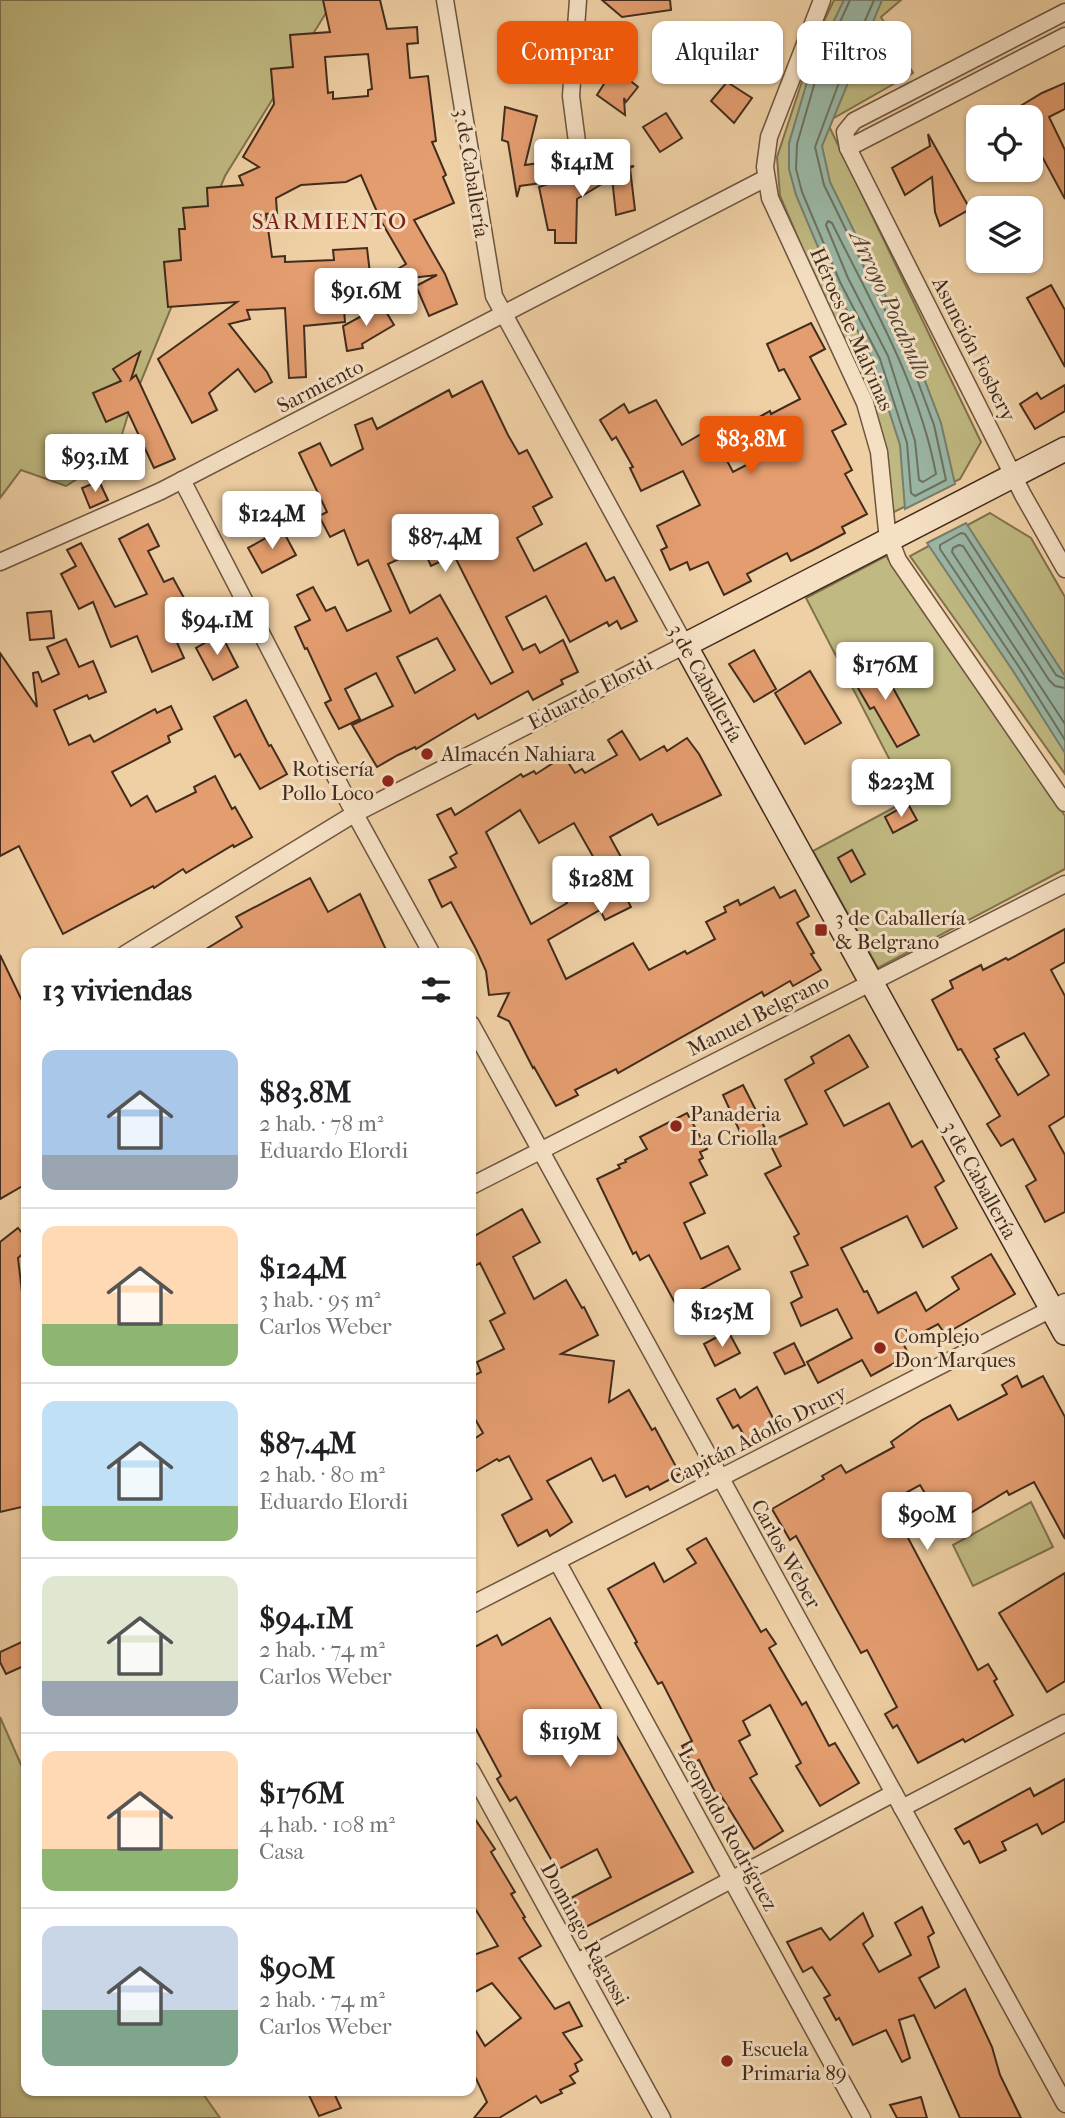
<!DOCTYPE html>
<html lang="es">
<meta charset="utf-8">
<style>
body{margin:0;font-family:"IM FELL French Canon",serif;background:#f6f6f6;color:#202124;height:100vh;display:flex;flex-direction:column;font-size:26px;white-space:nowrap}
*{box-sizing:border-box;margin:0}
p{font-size:23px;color:#757577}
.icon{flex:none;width:38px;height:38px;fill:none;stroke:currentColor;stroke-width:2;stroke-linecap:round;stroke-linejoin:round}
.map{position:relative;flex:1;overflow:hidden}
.side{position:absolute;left:21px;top:948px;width:455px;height:1148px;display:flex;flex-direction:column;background:#fff;border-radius:14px;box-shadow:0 2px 5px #0004}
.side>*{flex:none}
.guide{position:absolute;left:497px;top:21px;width:462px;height:63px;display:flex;gap:14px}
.controls{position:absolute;left:966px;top:105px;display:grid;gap:14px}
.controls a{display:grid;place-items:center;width:77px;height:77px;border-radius:14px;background:#fff;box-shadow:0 2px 5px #0004;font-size:35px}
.price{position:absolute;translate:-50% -60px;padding:0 16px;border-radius:7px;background:#fff;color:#222;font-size:23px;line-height:46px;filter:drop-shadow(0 2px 4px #0008)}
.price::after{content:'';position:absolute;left:50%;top:42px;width:21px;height:16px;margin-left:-10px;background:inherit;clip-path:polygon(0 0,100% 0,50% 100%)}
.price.on{background:#ea580c;color:#fff}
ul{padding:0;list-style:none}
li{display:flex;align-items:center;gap:21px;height:175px;padding:0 21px}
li+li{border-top:2px solid #e0e0e0}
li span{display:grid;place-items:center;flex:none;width:196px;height:140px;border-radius:14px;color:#555}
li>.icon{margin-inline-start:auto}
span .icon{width:84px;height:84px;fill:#fffc;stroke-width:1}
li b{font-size:30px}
h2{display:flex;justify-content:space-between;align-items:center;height:84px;padding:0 21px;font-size:30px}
.pill{padding:0 24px;border-radius:14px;background:#fff;box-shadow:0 2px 5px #0004;font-size:24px;line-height:63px}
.pill.on{background:#ea580c;color:#fff}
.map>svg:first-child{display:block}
.green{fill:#c0b981;stroke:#81724f;stroke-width:2}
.water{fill:#9ab7a5;stroke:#777f6f;stroke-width:2}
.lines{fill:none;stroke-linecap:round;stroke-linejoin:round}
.shore{stroke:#6e7261;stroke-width:2}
.building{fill:#e49d6f;stroke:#422c1d;stroke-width:2;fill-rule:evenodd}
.street-casing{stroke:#6d553f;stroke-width:19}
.secondary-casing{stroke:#422c1d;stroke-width:26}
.street{stroke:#f5e0c4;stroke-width:16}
.secondary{stroke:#f5e0c4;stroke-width:23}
.poi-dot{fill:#8f2418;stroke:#f5e0c4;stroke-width:2.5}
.labels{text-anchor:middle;stroke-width:6;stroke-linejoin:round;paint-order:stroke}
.street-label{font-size:21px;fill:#422c1d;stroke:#f5e0c4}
.poi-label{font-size:21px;fill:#422c1d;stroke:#f5e0c4;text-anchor:start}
.neighbourhood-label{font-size:23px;letter-spacing:2px;fill:#7a1f14;stroke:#f5e0c4}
.water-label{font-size:23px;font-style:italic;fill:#544838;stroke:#f5e0c4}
</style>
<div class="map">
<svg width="1065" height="2118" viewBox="0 0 1065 2118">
<rect width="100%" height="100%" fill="#efd0a4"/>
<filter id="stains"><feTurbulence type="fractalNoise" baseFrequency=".00286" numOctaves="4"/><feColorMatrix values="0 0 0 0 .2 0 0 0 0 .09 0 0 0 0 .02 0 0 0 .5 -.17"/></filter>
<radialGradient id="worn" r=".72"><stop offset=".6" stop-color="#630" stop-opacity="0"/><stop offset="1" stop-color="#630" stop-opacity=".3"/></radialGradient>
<g class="green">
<polygon points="0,0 334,0 225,176 130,408 116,454 66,486 21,470 0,498"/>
<polygon points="834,0 901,0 881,17 913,73 827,122 981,442 960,479 892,513 880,429 780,196 777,157 817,36"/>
<polygon points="990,513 1031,538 1065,597 1065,774 910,556"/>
<polygon points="886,556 1065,816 1065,869 878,968 813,851 910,799 806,598"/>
<polygon points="1031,1502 1053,1547 973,1586 953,1545"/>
<polygon points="0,1717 26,1776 26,2091 201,2091 220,2118 0,2118"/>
</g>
<g class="water">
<polygon points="844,0 882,0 822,146 830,182 917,360 941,423 955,484 905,509 900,445 873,361 834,285 796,195 789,169 789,143 812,65"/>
<polygon points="966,523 1065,676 1065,753 1013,671 927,543"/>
</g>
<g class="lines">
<g class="shore">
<polyline points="850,0 819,68 797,144 796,169 802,192 840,282 880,359 907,443 911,493 915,496 946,480 934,425 911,363 824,185 815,147 844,69 874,0"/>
<path d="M828,221l4,2c40,81 87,161 104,251l-13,8 -4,-2 -4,-39 -27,-85 -40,-78 -22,-53z"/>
<polyline points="1065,679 1056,675 965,534 961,533 940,545 940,549 1019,667 1065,740"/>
<polyline points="1065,688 1055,686 1049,680 963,546 959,545 953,548 952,552 1065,724"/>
</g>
</g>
<g class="building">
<path d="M323,0h57l7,29 30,-2 1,16 -11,1 3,34 18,-2 8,65 -4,1 14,33 -3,2 11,26 -40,17 31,54 12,30 -28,12 -13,-30 21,-11 -61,7 30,-18 -25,-43 -20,-46 -15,7 -45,3 -25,13 1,15 -11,1 6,43 13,-1v6l49,-2 -1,-10 34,-2 4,34 -29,3 3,37 -41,4 2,51 -17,1 -4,-70 -38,2 3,9 -21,5 38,48 5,10 -17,10 -17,-23 -29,24 8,17 -25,13 -34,-64 79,-57 -69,5 -4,-45 17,-2 -2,-31h6l-2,-21 25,-2 -1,-18 36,-3 -4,-9 20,-9 -16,-10 31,-53 -3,-35 22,-2 -3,-32 40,-3zM368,54l4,35 -4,1v6l-35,3v-7l-5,1 -3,-36z"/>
<polygon points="602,0 670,0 671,10 622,17"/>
<polygon points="521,27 553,41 551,66 533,73 515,57"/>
<polygon points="620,57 622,74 638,87 626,102 624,98 625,115 597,95 609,76 599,60 601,58 614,68"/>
<polygon points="727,82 752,98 734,123 711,101"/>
<polygon points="1065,83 1065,109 1049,117 1065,150 1065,199 1031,136 1031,117 1002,117 1042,93"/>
<polygon points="505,107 537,116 525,165 547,162 549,182 520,186 517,197 508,142 502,140"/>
<polygon points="666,113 682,138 660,152 643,127"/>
<polygon points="928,134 970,209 940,226 935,212 932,177 905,195 892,168 930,146"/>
<polygon points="634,166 630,168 635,210 616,215 612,178 577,199 576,243 555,243 555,230 548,230 539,187 597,167 598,170"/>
<polygon points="1051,285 1065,310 1065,367 1027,298"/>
<polygon points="382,305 394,325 362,344 363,348 347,351 343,326"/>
<polygon points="811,323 825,349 810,357 846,424 832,431 852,470 845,474 867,514 842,527 845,533 813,550 791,561 787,553 747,574 751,581 724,595 708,562 690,570 687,562 670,570 661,550 667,547 657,526 700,505 683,471 641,491 630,468 633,467 616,437 612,440 600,420 624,404 629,413 656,400 682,445 710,429 733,472 762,457 745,425 770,411 771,414 800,399 784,369 779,371 767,344"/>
<polygon points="140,352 131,379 136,375 175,459 154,468 128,412 106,422 93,393 121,381 113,369"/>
<path d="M482,381l26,54 11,19 8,-4 25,47 -19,10 9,17 -25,14 17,33 52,-28 20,38 8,-4 23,44 -16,8 -4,-8 -8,5 -2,-4 -37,20 -24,-46 -40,21 17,33 12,-6 5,9 23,-13 15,32 -17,8 2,4 -30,16 -5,-9 -50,28 -3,-5 -59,35 -1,-2 -17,8 -21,12 -25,-42 41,-19 -17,-33 -31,16 15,30 -21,10 -14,-26 6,-3 -24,-52 -2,1 -10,-22 15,-7 -13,-25 16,-8 13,24 9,-4 12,24 44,-20 -23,-51 -10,5 -14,-35 -14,7 -11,-21 8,-4 -28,-59 21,-10 11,23 32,-17 -8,-24 17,-7 5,11 72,-39 3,7zM423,548l8,18 23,-11 59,117 -22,12 -51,-89 -30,18 -22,-49zM437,638l18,32 -40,23 -18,-36z"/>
<polygon points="1065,385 1065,411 1035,429 1020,404 1037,393 1041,399"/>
<polygon points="99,481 108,500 90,508 82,488"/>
<polygon points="148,524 159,546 148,551 164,582 173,578 189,607 166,618 184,658 152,672 137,636 111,647 93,602 79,609 61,574 76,566 67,550 81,543 115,607 147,594 119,539"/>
<polygon points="282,529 296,555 262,573 248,548"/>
<polygon points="51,611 54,638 30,640 27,613"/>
<polygon points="221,634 238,667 213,680 196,648"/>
<polygon points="66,639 79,667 93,661 106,692 89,699 87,695 54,710 69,745 90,735 94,742 155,709 157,713 171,706 182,729 168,736 170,742 112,772 131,806 147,796 156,812 196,792 194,787 215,776 232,809 235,807 252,837 234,847 233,845 186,873 183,869 154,888 153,886 63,934 19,846 0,856 0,653 37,707 33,673 38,672 42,682 59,674 47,647"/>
<polygon points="754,650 776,689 754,702 729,664"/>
<polygon points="877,659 919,735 897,747 874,707 870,709 850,674"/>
<polygon points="810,671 841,723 805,744 775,693"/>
<polygon points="246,700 269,746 271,745 287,774 260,789 240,754 235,757 214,717"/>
<path d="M622,731l18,29 24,-14 3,5 20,-13 12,16 22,41 -63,30 -6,-11 -42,23 12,22 -12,7 21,41 -26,13 -5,-10 -52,30 18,39 67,-36 16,27 36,-19 2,3 28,-15 -9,-17 20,-10 -2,-5 14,-7 2,5 34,-18 6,11 15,-8 14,26 -12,7 17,30 -3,1 10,16 -28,16 -3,-5 -26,15 -2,-4 -144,81 -2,-4 -41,21 3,5 -22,11 -22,-39 -1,1 -24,-47 -11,-5 11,-23 -20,2 -3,-24 -10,-22 -25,-47 -9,5 -13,-27 27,-13 -6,-10 7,-4 -20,-38 14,-7 4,7 66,-41 2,3 11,-6 2,3 28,-18 11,17 7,-4 3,4 32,-18 -9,-15zM520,810l19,33 35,-20 21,37 -9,4 10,19 -31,17 2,3 -36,21 -45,-92z"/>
<polygon points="908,804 917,820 893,833 885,817"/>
<polygon points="852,850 865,874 851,882 838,858"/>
<polygon points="310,878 328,912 360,894 388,954 198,954 242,927 236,917"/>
<path d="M1065,929v33l-14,8 14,26v120l-16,10 16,29v57l-20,10 -19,-36 10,-6 -23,-41 -12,7 -14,-22 13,-8 -39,-67 -3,1 -26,-50 21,-12 -3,-7 31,-16 2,5 23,-12 2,2zM1024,1033l25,42 -31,20 -22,-36 3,-2 -5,-8z"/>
<polygon points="0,955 26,1009 26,1184 0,1199"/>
<polygon points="849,1035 868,1067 825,1091 844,1126 889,1103 912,1147 922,1141 944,1181 935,1187 957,1228 923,1247 907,1216 841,1248 864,1292 867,1291 878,1313 916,1292 926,1311 959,1289 952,1277 991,1254 1015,1294 945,1334 938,1324 903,1343 909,1355 871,1376 862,1360 818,1383 807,1362 852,1338 837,1309 801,1326 791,1303 802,1297 791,1272 808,1265 794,1237 799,1234 765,1174 781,1166 769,1142 807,1124 785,1080 814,1063 811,1057"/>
<polygon points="743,1085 769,1136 746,1145 723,1095"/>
<polygon points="687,1113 707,1149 700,1152 703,1158 699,1160 707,1175 690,1183 705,1213 684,1223 701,1259 728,1246 740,1269 675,1303 649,1255 640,1260 636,1252 633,1254 597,1179 620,1168 618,1165 626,1162 625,1160 647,1149 640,1137"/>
<polygon points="522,1209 540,1242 513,1257 534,1299 566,1280 582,1308 584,1307 598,1335 561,1354 614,1361 609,1402 629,1390 652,1430 655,1428 680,1474 650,1490 648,1486 626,1497 615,1475 603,1481 591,1458 547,1481 572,1522 550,1536 547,1530 518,1546 502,1515 532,1499 509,1456 499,1461 497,1459 471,1474 471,1441 483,1433 471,1412 471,1377 481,1372 477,1362 504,1349 490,1321 505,1313 480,1263 471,1268 471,1238"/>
<polygon points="18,1228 26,1238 26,1251 18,1258 26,1326 26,1506 0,1512 0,1242"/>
<polygon points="728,1331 740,1353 715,1366 704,1344"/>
<polygon points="794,1343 805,1365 785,1374 774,1353"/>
<polygon points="1017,1376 1022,1387 1043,1376 1065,1417 1065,1539 1034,1482 1009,1495 1007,1491 946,1528 920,1485 889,1502 978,1670 988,1664 997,1679 994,1681 1013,1715 965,1742 963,1739 918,1763 897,1725 893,1728 885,1714 897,1707 867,1650 861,1653 796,1536 790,1540 772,1509 824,1479 822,1476 841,1465 846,1473 894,1447 891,1442 922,1420 950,1405 958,1420 1007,1394 1002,1385"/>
<polygon points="757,1387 775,1422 746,1439 738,1425 733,1428 717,1399 735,1389 740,1398"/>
<polygon points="706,1538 761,1632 766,1629 776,1644 769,1648 802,1705 806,1702 829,1746 835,1743 859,1783 820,1806 796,1766 801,1763 770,1705 743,1721 750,1735 739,1741 757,1774 750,1778 783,1831 754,1849 720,1794 717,1796 699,1760 692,1764 682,1746 692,1741 662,1682 658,1684 635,1643 637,1642 608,1589 654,1563 664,1582 696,1563 687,1549"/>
<polygon points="1065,1573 1065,1681 1047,1692 999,1613"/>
<polygon points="550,1618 693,1872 584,1928 569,1899 611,1877 597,1849 557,1870 516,1797 510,1801 497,1779 501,1776 471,1720 471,1649 497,1635 502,1645"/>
<polygon points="26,1640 26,1665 6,1674 0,1662 0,1652"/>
<polygon points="1065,1779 1065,1821 1042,1834 1037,1824 1002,1842 1006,1850 980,1863 969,1841 964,1844 955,1829 1030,1788 1034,1796"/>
<polygon points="471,1813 495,1849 491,1852 515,1892 511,1894 525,1917 523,1918 541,1946 519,1958 555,2009 569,2002 582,2026 563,2033 582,2060 575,2064 578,2071 570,2076 575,2083 560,2090 562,2093 541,2103 536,2096 499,2118 474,2118 487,2102 471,2068 471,2023 485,2046 521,2018 492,1983 471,1994 471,1956 498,1946 471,1902"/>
<polygon points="922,1907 934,1933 928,1937 939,1967 919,1978 935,2008 965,1989 992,2047 1000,2075 1021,2118 960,2118 914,2015 899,2020 910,2058 902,2062 886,2030 853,2045 839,2018 836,2020 824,1998 830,1995 812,1967 803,1972 787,1942 821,1928 830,1940 863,1913 873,1936 863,1944 879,1972 911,1955 895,1923"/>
<polygon points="307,2091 333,2091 341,2108 319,2116"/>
<polygon points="921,2097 927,2118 897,2118 890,2105"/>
</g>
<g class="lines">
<defs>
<g id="street">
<polyline points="822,0 769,137 765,167 770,198 865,403 879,452 887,531 898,560 1065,803"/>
<polyline points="1065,12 854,121 845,132 848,148 1023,495 1065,569"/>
<polyline points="577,142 571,96 578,0"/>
<polyline points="848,148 1065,36"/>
<polyline points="182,480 350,805 432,954"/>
<polyline points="0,562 161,491 766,178"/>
<polyline points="125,954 354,814 685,645 494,296 445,0"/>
<polyline points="471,1024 1065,2104"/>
<polyline points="471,1186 1065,884"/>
<polyline points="557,1561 862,2118"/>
<polyline points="471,1605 1065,1302"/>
<polyline points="471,1770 662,2118"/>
<polyline points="902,1808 1065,1723"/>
<polyline points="577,1962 894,1793"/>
</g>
<polyline id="secondary" points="1065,449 685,645 1065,1333"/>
</defs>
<use href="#street" class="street-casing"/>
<use href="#secondary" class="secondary-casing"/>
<use href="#street" class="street"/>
<use href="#secondary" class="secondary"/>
</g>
<g class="poi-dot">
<circle cx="427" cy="754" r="7"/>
<circle cx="388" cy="781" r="7"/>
<rect x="814" y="923" width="14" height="14" rx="3.5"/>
<circle cx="676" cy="1126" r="7"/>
<circle cx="880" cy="1348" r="7"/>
<circle cx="727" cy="2061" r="7"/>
</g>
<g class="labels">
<g class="street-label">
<text transform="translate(472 173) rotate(81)" y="7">3 de Caballería</text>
<text transform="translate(852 329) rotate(66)" y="7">Héroes de Malvinas</text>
<text transform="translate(974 349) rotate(63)" y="7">Asunción Fosbery</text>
<text transform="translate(320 386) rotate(-27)" y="7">Sarmiento</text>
<text transform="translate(706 683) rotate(61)" y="7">3 de Caballería</text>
<text transform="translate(590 693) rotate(-27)" y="7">Eduardo Elordi</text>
<text transform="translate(758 1015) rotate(-27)" y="7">Manuel Belgrano</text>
<text transform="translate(980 1180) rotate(61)" y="7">3 de Caballería</text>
<text transform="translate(758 1435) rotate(-27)" y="7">Capitán Adolfo Drury</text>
<text transform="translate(786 1554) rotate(61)" y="7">Carlos Weber</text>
<text transform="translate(728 1829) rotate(61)" y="7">Leopoldo Rodríguez</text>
<text transform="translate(585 1934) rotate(61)" y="7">Domingo Ragussi</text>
</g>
<g class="poi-label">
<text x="441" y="761">Almacén Nahiara</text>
<text x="374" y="776" text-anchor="end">Rotisería<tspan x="374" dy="24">Pollo Loco</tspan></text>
<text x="835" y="925">3 de Caballería<tspan x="835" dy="24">&amp; Belgrano</tspan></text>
<text x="690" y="1121">Panaderia<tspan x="690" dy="24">La Criolla</tspan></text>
<text x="894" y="1343">Complejo<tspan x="894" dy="24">Don Marques</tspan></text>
<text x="741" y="2056">Escuela<tspan x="741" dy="24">Primaria 89</tspan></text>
</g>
<g class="neighbourhood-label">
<text x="330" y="229">SARMIENTO</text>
</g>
<g class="water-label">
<text transform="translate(891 305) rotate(65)" y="8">Arroyo Pocahullo</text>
</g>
</g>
<rect width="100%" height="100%" filter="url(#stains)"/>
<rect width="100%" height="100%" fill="url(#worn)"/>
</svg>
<div class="controls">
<a><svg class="icon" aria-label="locate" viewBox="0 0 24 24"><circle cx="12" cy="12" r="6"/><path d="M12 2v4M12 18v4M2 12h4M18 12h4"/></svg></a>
<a><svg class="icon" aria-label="layers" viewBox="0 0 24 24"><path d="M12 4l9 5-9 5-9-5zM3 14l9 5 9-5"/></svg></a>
</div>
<b class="price" style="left:582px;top:199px">$141M</b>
<b class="price" style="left:366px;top:328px">$91.6M</b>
<b class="price on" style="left:751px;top:476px">$83.8M</b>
<b class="price" style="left:95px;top:494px">$93.1M</b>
<b class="price" style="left:272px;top:551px">$124M</b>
<b class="price" style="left:445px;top:574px">$87.4M</b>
<b class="price" style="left:217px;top:657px">$94.1M</b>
<b class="price" style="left:885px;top:702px">$176M</b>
<b class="price" style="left:901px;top:819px">$223M</b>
<b class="price" style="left:601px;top:916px">$128M</b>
<b class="price" style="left:722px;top:1349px">$125M</b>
<b class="price" style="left:927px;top:1552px">$90M</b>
<b class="price" style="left:570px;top:1769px">$119M</b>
<div class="guide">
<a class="pill on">Comprar</a>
<a class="pill">Alquilar</a>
<a class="pill">Filtros</a>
</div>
<section class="side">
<h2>13 viviendas<svg class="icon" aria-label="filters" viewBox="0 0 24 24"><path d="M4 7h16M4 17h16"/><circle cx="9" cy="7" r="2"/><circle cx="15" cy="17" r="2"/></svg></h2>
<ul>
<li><span style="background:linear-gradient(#a9c7e8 75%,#9aa5b1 0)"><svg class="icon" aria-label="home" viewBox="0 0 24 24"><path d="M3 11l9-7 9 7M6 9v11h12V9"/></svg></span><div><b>$83.8M</b><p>2 hab. · 78 m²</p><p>Eduardo Elordi</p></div></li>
<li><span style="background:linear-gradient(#ffd9b3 70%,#8fb573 0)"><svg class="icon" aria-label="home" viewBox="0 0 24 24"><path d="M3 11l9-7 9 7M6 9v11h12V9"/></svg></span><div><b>$124M</b><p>3 hab. · 95 m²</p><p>Carlos Weber</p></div></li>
<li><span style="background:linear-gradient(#bfe0f5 75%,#8fb573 0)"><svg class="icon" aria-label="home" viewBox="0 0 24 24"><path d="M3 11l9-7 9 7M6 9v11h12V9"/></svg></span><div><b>$87.4M</b><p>2 hab. · 80 m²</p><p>Eduardo Elordi</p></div></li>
<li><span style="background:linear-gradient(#dfe7d0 75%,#9aa5b1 0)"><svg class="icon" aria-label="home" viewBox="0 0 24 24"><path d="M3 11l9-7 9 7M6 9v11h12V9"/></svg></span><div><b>$94.1M</b><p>2 hab. · 74 m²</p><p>Carlos Weber</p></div></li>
<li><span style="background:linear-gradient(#ffd9b3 70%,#8fb573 0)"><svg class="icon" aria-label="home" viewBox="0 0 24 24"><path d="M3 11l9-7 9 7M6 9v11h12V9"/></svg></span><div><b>$176M</b><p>4 hab. · 108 m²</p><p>Casa</p></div></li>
<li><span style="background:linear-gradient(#c9d6e8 60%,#7fa58c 0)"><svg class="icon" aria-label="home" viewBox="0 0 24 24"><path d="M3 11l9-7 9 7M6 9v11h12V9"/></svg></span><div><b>$90M</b><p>2 hab. · 74 m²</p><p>Carlos Weber</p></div></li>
</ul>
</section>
</div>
